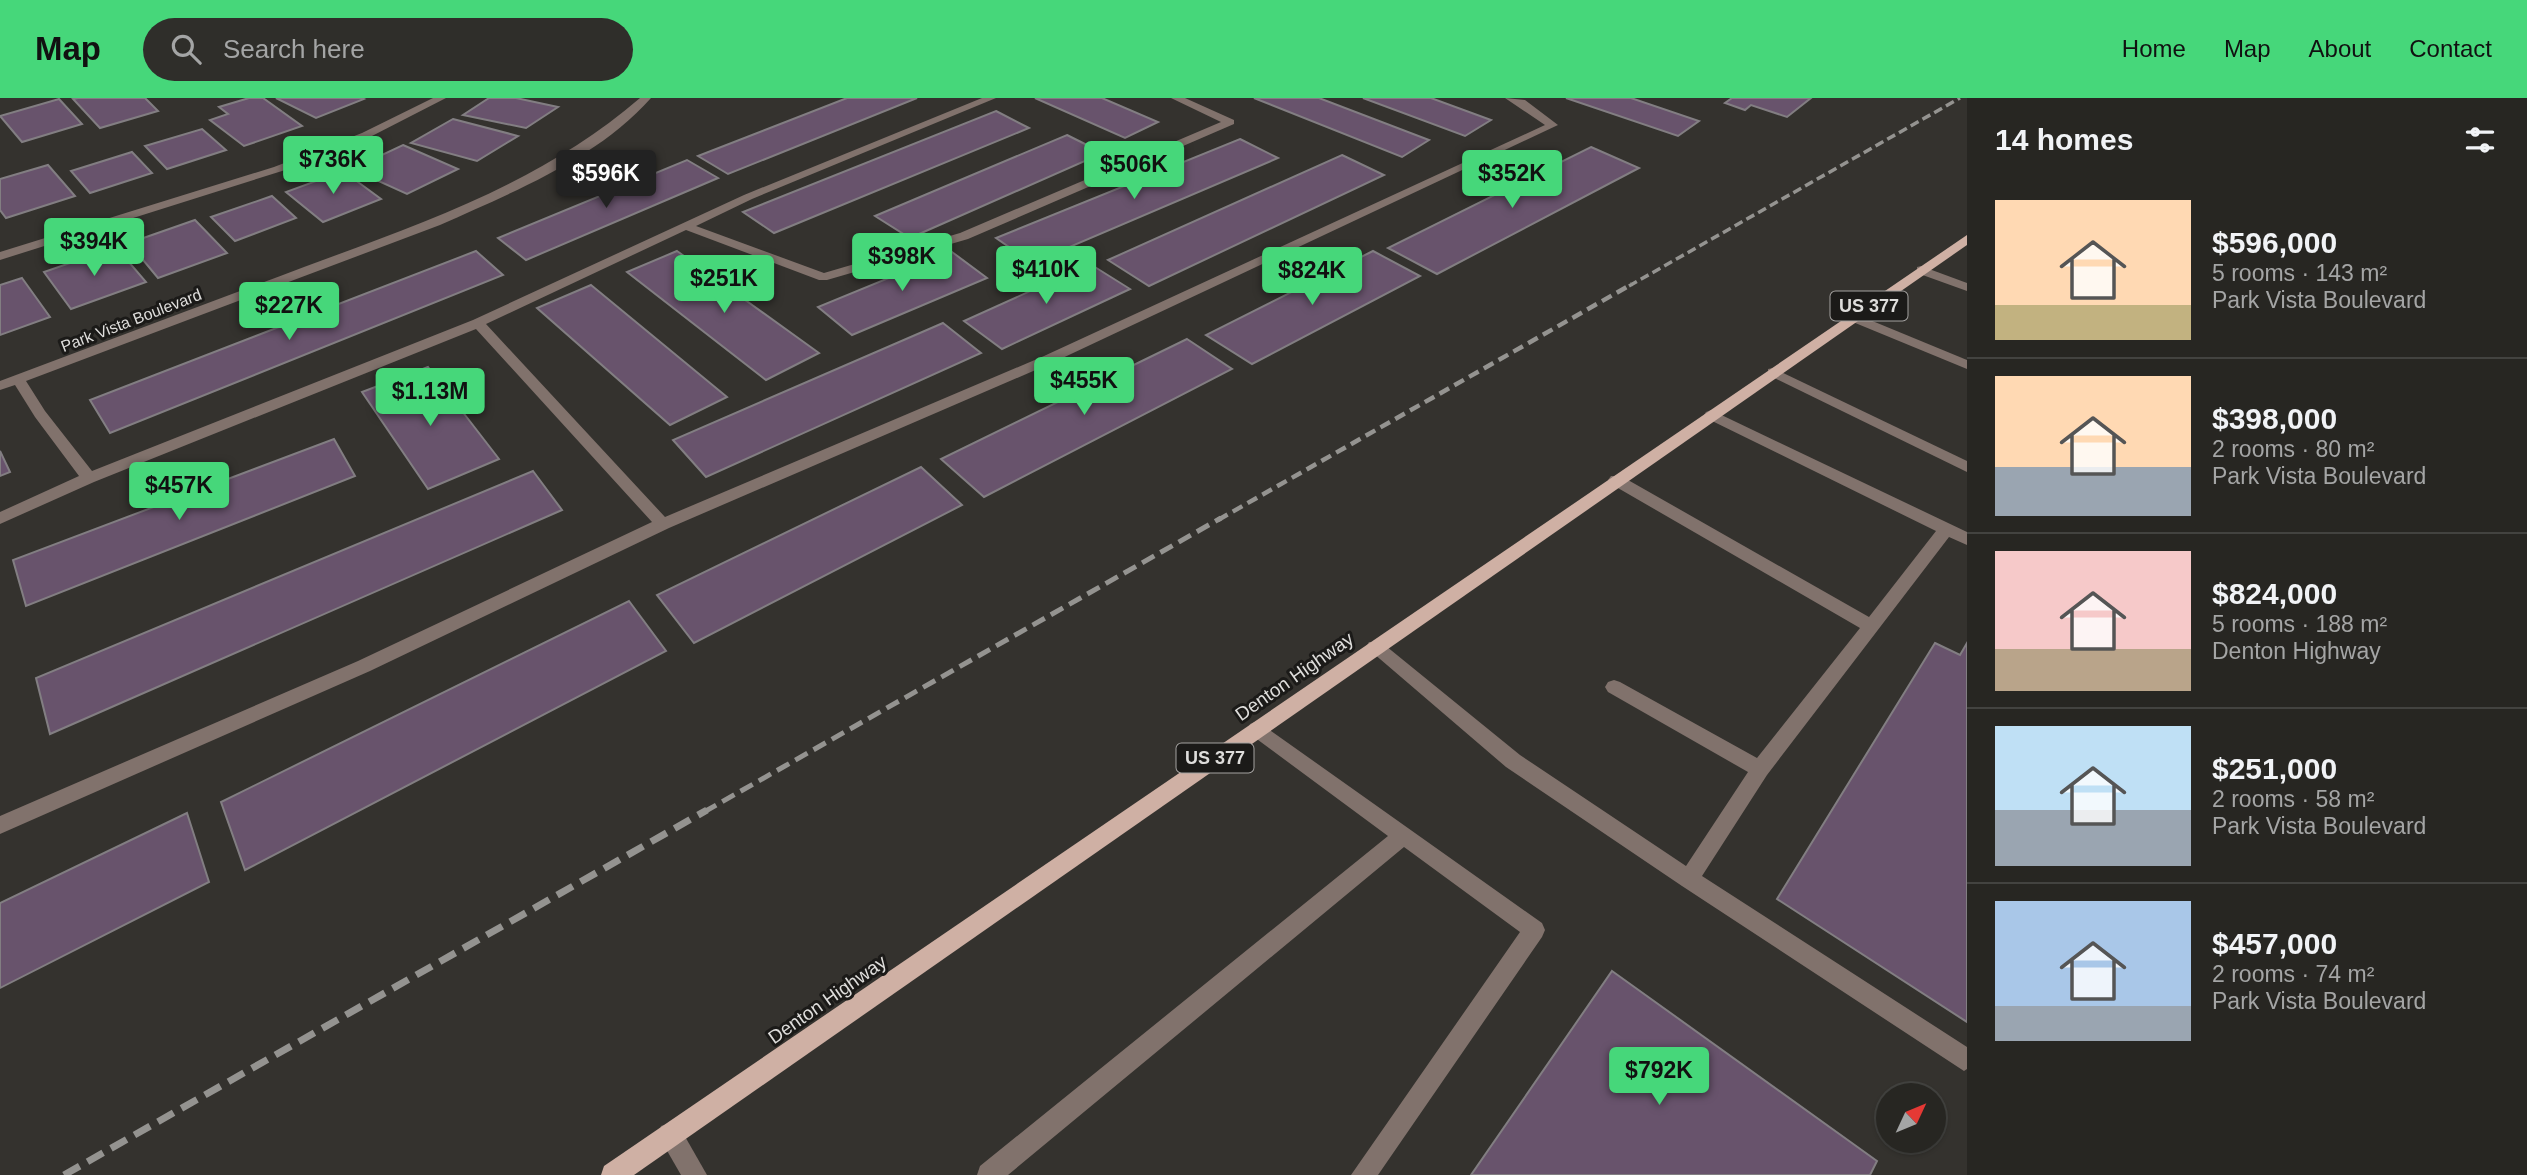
<!DOCTYPE html>
<meta charset="utf-8">
<style>
body{margin:0;font-family:Helvetica,sans-serif;background:#2f2e2a;color:#f1f3f6;height:100vh;display:flex;flex-direction:column;font-size:26px;white-space:nowrap}
*{box-sizing:border-box;margin:0}
p{font-size:23px;color:#a4a5a5}
.icon{flex:none;width:38px;height:38px;fill:none;stroke:currentColor;stroke-width:2;stroke-linecap:round;stroke-linejoin:round}
.map{position:relative;flex:1;overflow:hidden}
.side{display:flex;flex-direction:column;background:#272622;width:560px}
.side>*{flex:none}
.needle{width:46px;rotate:46deg}
.fabs{position:absolute;left:1876px;top:985px;display:grid;gap:14px}
.fabs a{display:grid;place-items:center;width:70px;height:70px;border-radius:50%;background:#272622;box-shadow:0 2px 5px #0004,0 0 0 2px #434340;font-size:35px}
.price{position:absolute;translate:-50% -60px;padding:0 16px;border-radius:7px;background:#46d77a;color:#111;font-size:23px;line-height:46px;filter:drop-shadow(0 2px 4px #0008)}
.price::after{content:'';position:absolute;left:50%;top:42px;width:21px;height:16px;margin-left:-10px;background:inherit;clip-path:polygon(0 0,100% 0,50% 100%)}
.price.on{background:#222;color:#fff}
ul{padding:0;list-style:none}
li{display:flex;align-items:center;gap:21px;height:175px;padding:0 28px}
li+li{border-top:2px solid #434340}
li span{display:grid;place-items:center;flex:none;width:196px;height:140px;border-radius:0px;color:#555}
li>.icon{margin-inline-start:auto}
span .icon{width:84px;height:84px;fill:#fffc;stroke-width:1}
li b{font-size:30px}
h2{display:flex;justify-content:space-between;align-items:center;height:84px;padding:0 28px;font-size:30px}
header{display:flex;align-items:center;gap:42px;box-sizing:border-box;height:98px;padding:0 35px;background:#46d77a;color:#111}
header strong{font-size:33px}
nav{display:flex;gap:38px;margin-inline-start:auto;font-size:24px}
.search{width:490px;height:63px;background:#2f2e2a;display:flex;align-items:center;gap:18px;box-sizing:border-box;padding:0 24px;border-radius:38px;color:#a4a5a5;font-size:26px}
main{display:flex;flex:1;min-height:0}
.map>svg:first-child{display:block}
.building{fill:#68536c;stroke:#827e82;stroke-width:2}
.lines{fill:none;stroke-linecap:round;stroke-linejoin:round}
.minor{fill:#81726c;fill-rule:evenodd}
.major{fill:#cfb0a4;fill-rule:evenodd}
.rail-far3{stroke:#949390;stroke-width:3.5;stroke-dasharray:9 4.5;stroke-linecap:butt}
.rail-far2{stroke:#949390;stroke-width:4.5;stroke-dasharray:11 6;stroke-linecap:butt}
.rail-far1{stroke:#949390;stroke-width:5;stroke-dasharray:14 7;stroke-linecap:butt}
.rail{stroke:#949390;stroke-width:7;stroke-dasharray:18 9;stroke-linecap:butt}
.labels{text-anchor:middle;stroke-width:6;stroke-linejoin:round;paint-order:stroke}
.far-street-label{font-size:16px;fill:#dedddb;stroke:#1b1a18}
.shield{fill:#1b1a18;stroke:#a4a2a0;stroke-width:2}
.shield-label{font-size:18px;font-weight:bold;fill:#dedddb}
.street-label{font-size:19px;fill:#dedddb;stroke:#1b1a18}
</style>
<header>
<strong>Map</strong>
<div class="search"><svg class="icon" aria-label="search" viewBox="0 0 24 24"><circle cx="10" cy="10" r="6"/><path d="M15 15l6 6"/></svg>Search here</div>
<nav><a>Home</a><a>Map</a><a>About</a><a>Contact</a></nav>
</header>
<main>
<div class="map">
<svg width="1967" height="1077" viewBox="0 0 1967 1077">
<rect width="100%" height="100%" fill="#34322e"/>
<g class="building">
<polygon points="78,0 145,0 158,13 100,30 73,1"/>
<polygon points="249,0 263,0 302,28 244,48 210,22 228,16 219,9"/>
<polygon points="276,0 362,0 364,1 316,20"/>
<polygon points="489,0 516,0 558,9 526,30 463,17"/>
<polygon points="847,0 917,0 728,76 698,58"/>
<polygon points="1035,0 1102,0 1158,24 1125,40"/>
<polygon points="1254,0 1319,0 1429,42 1402,59"/>
<polygon points="1363,0 1431,0 1491,22 1465,38"/>
<polygon points="1566,0 1631,0 1699,23 1678,38"/>
<polygon points="1732,0 1811,0 1787,19 1751,7 1745,12 1725,5"/>
<polygon points="59,1 82,26 22,44 0,18"/>
<polygon points="996,13 1029,30 774,135 743,114"/>
<polygon points="453,21 518,38 477,63 411,45"/>
<polygon points="202,31 226,52 167,71 145,48"/>
<polygon points="1067,37 1103,55 910,140 875,118"/>
<polygon points="1240,41 1278,60 1032,165 996,140"/>
<polygon points="403,47 458,71 407,96 352,71"/>
<polygon points="1591,49 1639,70 1437,176 1388,150"/>
<polygon points="132,54 152,75 90,95 71,73"/>
<polygon points="1342,57 1384,77 1149,188 1108,162"/>
<polygon points="687,62 718,80 526,162 498,140"/>
<polygon points="48,67 75,98 6,120 0,112 0,81"/>
<polygon points="343,73 381,101 323,124 286,94"/>
<polygon points="272,98 296,120 235,143 211,119"/>
<polygon points="195,122 227,155 158,180 129,145"/>
<polygon points="116,149 146,184 71,211 44,174"/>
<polygon points="476,153 503,177 110,335 90,302"/>
<polygon points="677,153 819,255 766,282 627,174"/>
<polygon points="1373,153 1420,178 1252,266 1206,237"/>
<polygon points="952,154 987,180 852,237 818,209"/>
<polygon points="1090,166 1130,191 1002,251 964,223"/>
<polygon points="22,180 50,219 0,237 0,187"/>
<polygon points="591,187 727,299 670,327 537,210"/>
<polygon points="943,225 981,255 706,379 673,342"/>
<polygon points="1187,241 1232,271 984,399 941,361"/>
<polygon points="428,269 499,361 428,391 362,294"/>
<polygon points="334,341 355,378 26,508 13,462"/>
<polygon points="0,353 10,374 0,378"/>
<polygon points="921,369 962,407 694,545 657,497"/>
<polygon points="533,373 562,412 50,636 36,580"/>
<polygon points="629,503 666,553 245,772 221,704"/>
<polygon points="1935,545 1960,557 1967,545 1967,924 1777,801"/>
<polygon points="187,715 209,784 0,890 0,805"/>
<polygon points="1612,873 1877,1063 1870,1077 1471,1077"/>
</g>
<g class="lines">
<g class="minor">
<polygon points="433,0 446,0 370,39 282,73 0,162 0,154 274,69 362,35"/>
<path d="M640,0h11c-54,61 -138,94 -211,127l-414,156 19,30 47,60 381,-151 271,-125 238,-97h14l-244,101 -56,27 128,47 136,-40 261,-111 -50,-24h14l49,22v4l-266,115 -141,41h-8l-133,-50 -200,94 179,193 379,-161 501,-231 -40,-27 20,2 33,25 -504,237 -385,166 -299,143 -370,163v-18l358,-155 294,-139 -176,-193 -382,153 -94,42v-12l79,-36 -44,-59 -20,-32 -15,5v-9c101,-38 203,-76 304,-114 119,-44 239,-85 336,-169z"/>
<polygon points="1921,168 1967,185 1967,193 1917,175 1917,169"/>
<polygon points="1853,215 1967,262 1967,271 1848,222 1848,216"/>
<polygon points="1773,270 1967,363 1967,374 1768,277 1768,271"/>
<polygon points="1711,312 1967,434 1967,447 1949,439 1767,677 1702,778 1967,949 1967,971 1964,973 1682,788 1506,669 1366,549 1369,544 1381,544 1520,657 1686,768 1748,674 1608,594 1605,589 1608,584 1614,582 1620,584 1757,660 1860,530 1611,386 1608,382 1611,378 1621,378 1869,519 1936,433 1706,320 1704,317 1706,314"/>
<polygon points="1257,623 1542,825 1545,832 1542,839 1378,1077 1351,1077 1520,834 1404,749 1008,1077 977,1077 980,1068 1388,738 1250,636 1248,631 1250,626"/>
<polygon points="670,1025 679,1028 707,1077 681,1077 658,1037 661,1028"/>
</g>
<polygon class="major" points="1967,137 1967,147 634,1077 601,1077 604,1068"/>
<polyline class="rail-far3" points="1629,188 1960,0"/>
<polyline class="rail-far2" points="1218,422 1632,186"/>
<polyline class="rail-far1" points="704,714 1221,420"/>
<polyline class="rail" points="64,1077 707,712"/>
</g>
<g class="labels">
<g class="far-street-label">
<text transform="translate(131 222) rotate(-21)" y="6">Park Vista Boulevard</text>
</g>
<g class="shield">
<rect x="1830.5" y="193.5" width="77" height="29" rx="5"/>
<rect x="1176.5" y="645.5" width="77" height="29" rx="5"/>
</g>
<g class="shield-label">
<text x="1869" y="214">US 377</text>
<text x="1215" y="666">US 377</text>
</g>
<g class="street-label">
<text transform="translate(1294 578) rotate(-35)" y="7">Denton Highway</text>
<text transform="translate(827 901) rotate(-35)" y="7">Denton Highway</text>
</g>
</g>
</svg>
<div class="fabs">
<a><svg class="needle" viewBox="-14 -14 28 28"><path d="M0-13l5 13h-10z" fill="#e53935"/><path d="M0 13l5-13h-10z" fill="#a4a5a5"/></svg></a>
</div>
<b class="price" style="left:333px;top:98px">$736K</b>
<b class="price" style="left:1134px;top:103px">$506K</b>
<b class="price on" style="left:606px;top:112px">$596K</b>
<b class="price" style="left:1512px;top:112px">$352K</b>
<b class="price" style="left:94px;top:180px">$394K</b>
<b class="price" style="left:902px;top:195px">$398K</b>
<b class="price" style="left:1046px;top:208px">$410K</b>
<b class="price" style="left:1312px;top:209px">$824K</b>
<b class="price" style="left:724px;top:217px">$251K</b>
<b class="price" style="left:289px;top:244px">$227K</b>
<b class="price" style="left:1084px;top:319px">$455K</b>
<b class="price" style="left:430px;top:330px">$1.13M</b>
<b class="price" style="left:179px;top:424px">$457K</b>
<b class="price" style="left:1659px;top:1009px">$792K</b>
</div>
<section class="side">
<h2>14 homes<svg class="icon" aria-label="filters" viewBox="0 0 24 24"><path d="M4 7h16M4 17h16"/><circle cx="9" cy="7" r="2"/><circle cx="15" cy="17" r="2"/></svg></h2>
<ul>
<li><span style="background:linear-gradient(#ffd9b3 75%,#c2b280 0)"><svg class="icon" aria-label="home" viewBox="0 0 24 24"><path d="M3 11l9-7 9 7M6 9v11h12V9"/></svg></span><div><b>$596,000</b><p>5 rooms · 143 m²</p><p>Park Vista Boulevard</p></div></li>
<li><span style="background:linear-gradient(#ffd9b3 65%,#9aa5b1 0)"><svg class="icon" aria-label="home" viewBox="0 0 24 24"><path d="M3 11l9-7 9 7M6 9v11h12V9"/></svg></span><div><b>$398,000</b><p>2 rooms · 80 m²</p><p>Park Vista Boulevard</p></div></li>
<li><span style="background:linear-gradient(#f6c9c9 70%,#b9a48a 0)"><svg class="icon" aria-label="home" viewBox="0 0 24 24"><path d="M3 11l9-7 9 7M6 9v11h12V9"/></svg></span><div><b>$824,000</b><p>5 rooms · 188 m²</p><p>Denton Highway</p></div></li>
<li><span style="background:linear-gradient(#bfe0f5 60%,#9aa5b1 0)"><svg class="icon" aria-label="home" viewBox="0 0 24 24"><path d="M3 11l9-7 9 7M6 9v11h12V9"/></svg></span><div><b>$251,000</b><p>2 rooms · 58 m²</p><p>Park Vista Boulevard</p></div></li>
<li><span style="background:linear-gradient(#a9c7e8 75%,#9aa5b1 0)"><svg class="icon" aria-label="home" viewBox="0 0 24 24"><path d="M3 11l9-7 9 7M6 9v11h12V9"/></svg></span><div><b>$457,000</b><p>2 rooms · 74 m²</p><p>Park Vista Boulevard</p></div></li>
</ul>
</section>
</main>
